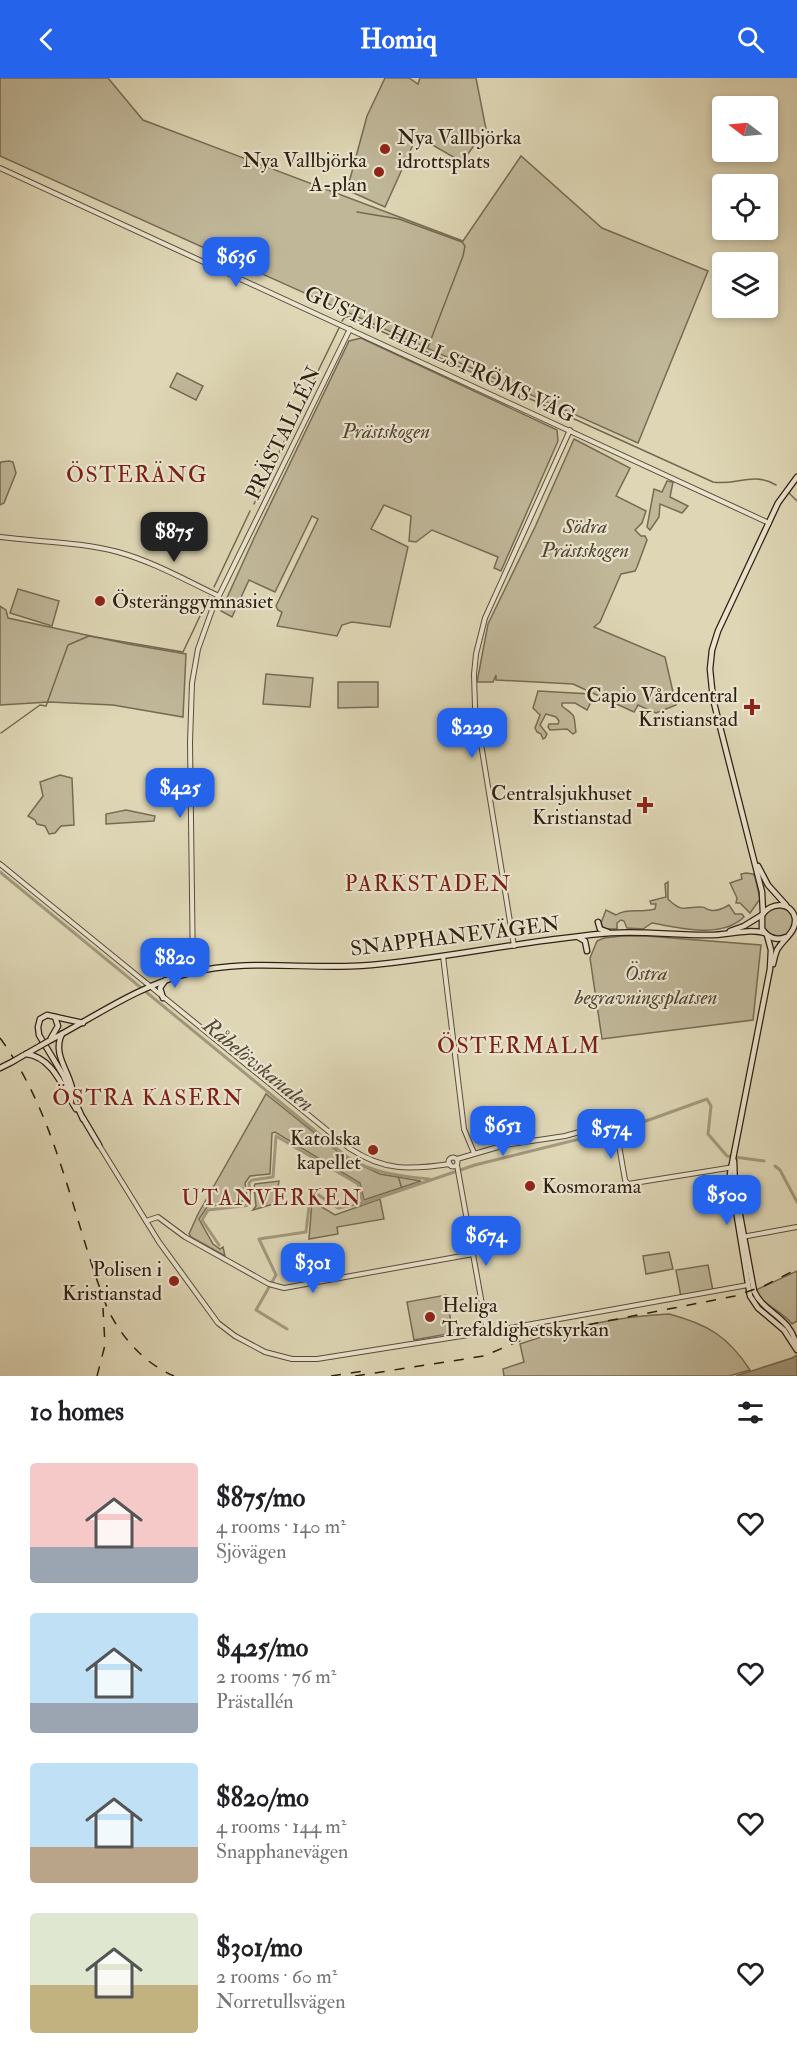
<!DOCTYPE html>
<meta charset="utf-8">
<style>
body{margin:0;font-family:"IM FELL Double Pica",serif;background:#f2f2f2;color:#202124;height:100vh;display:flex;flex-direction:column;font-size:22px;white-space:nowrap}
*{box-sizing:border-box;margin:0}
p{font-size:20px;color:#757577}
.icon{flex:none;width:33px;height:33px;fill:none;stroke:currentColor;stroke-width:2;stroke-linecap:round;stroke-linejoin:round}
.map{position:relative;height:1298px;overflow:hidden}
.details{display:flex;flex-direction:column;background:#fff;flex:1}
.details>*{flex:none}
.needle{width:39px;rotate:286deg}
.tools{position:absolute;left:712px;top:18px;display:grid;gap:12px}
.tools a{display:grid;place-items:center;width:66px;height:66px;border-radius:6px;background:#fff;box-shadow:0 3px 9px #0003;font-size:30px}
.price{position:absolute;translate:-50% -51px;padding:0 14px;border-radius:12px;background:#2563eb;color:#fff;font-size:20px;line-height:39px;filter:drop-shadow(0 2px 3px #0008)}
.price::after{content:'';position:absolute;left:50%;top:36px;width:18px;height:14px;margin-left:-9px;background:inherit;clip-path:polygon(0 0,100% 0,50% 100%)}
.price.on{background:#222;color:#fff}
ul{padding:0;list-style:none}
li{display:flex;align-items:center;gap:18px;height:150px;padding:0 30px}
li span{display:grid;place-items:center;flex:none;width:168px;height:120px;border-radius:6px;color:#555}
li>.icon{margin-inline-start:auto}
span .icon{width:72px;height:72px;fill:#fffc;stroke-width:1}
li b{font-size:26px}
h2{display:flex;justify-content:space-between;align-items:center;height:72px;padding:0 30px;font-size:26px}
header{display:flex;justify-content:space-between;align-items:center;height:78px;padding:0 30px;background:#2563eb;color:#fff;font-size:27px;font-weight:800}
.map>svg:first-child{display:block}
.green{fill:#c0b799;stroke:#776b54;stroke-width:1.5}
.water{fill:#a2987d;stroke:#746851;stroke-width:1.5}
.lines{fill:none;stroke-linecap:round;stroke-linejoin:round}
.stream{stroke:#746851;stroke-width:1.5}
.canal{stroke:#a2987d;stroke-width:3}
.tertiary-casing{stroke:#5a4d39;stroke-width:6}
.secondary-casing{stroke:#2e1f10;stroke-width:7}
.tertiary{stroke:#eae4cf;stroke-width:4}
.secondary{stroke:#eae4cf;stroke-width:4.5}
.rail{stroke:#2e1f10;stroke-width:1.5;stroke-dasharray:10 10;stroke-linecap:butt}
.secondary-bridge-casing{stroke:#2e1f10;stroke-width:7;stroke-linecap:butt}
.secondary-bridge{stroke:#eae4cf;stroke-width:4.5}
.poi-dot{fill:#8f2418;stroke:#eae4cf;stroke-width:2}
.labels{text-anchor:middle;stroke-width:4.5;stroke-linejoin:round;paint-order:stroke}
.poi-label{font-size:21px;fill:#2e1f10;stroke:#eae4cf;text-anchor:end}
.street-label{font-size:21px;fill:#2e1f10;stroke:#eae4cf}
.park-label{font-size:21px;font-style:italic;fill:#524532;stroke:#eae4cf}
.neighbourhood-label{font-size:22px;letter-spacing:1.5px;fill:#7a1f14;stroke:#eae4cf}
.water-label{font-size:22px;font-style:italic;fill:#574936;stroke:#eae4cf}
</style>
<header><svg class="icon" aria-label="back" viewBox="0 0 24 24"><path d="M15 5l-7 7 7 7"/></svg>Homiq<svg class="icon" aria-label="search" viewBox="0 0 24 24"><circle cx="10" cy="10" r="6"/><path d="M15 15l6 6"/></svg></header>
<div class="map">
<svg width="797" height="1298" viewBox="0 0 797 1298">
<rect width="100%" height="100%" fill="#ded6b5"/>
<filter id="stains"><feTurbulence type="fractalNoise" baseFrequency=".00333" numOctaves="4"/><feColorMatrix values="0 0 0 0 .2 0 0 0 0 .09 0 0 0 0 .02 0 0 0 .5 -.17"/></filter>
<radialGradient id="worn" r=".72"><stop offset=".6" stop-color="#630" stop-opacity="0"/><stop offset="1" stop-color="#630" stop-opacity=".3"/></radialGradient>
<g class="green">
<polygon points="0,0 108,0 143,42 463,163 521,78 602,150 708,193 638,365 0,78"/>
<polygon points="385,0 409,0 418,6 420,0 476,0 486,51 462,84 417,58 385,129 347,112 367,38"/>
<polygon points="361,260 557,352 558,363 501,493 494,490 498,479 432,452 416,464 409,463 411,438 384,427 371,451 408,469 390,549 352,544 342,547 337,558 277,548 282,534 278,532 276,528 318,441 312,438 275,514 249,502 232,539 221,533 255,458 349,263"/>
<polygon points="177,295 203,308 196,322 170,309"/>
<polygon points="574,361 630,390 616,418 646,433 642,445 635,452 641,458 645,458 647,462 637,489 635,493 621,496 600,544 594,549 665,579 676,627 656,635 638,627 634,634 573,606 496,602 496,597 493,604 477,604 488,546 535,449"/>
<polygon points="9,383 13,384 16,395 4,425 0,427 0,386 1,384"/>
<polygon points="667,403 673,404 670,419 688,428 682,435 660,426 659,439 650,452 647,449 654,411 662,414"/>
<polygon points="18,511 59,523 52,548 10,535"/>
<polygon points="0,528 6,532 8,540 128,566 186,576 183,639 113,627 49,624 0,627"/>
<polygon points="266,596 313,600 310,629 263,626"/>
<polygon points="338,604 378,604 378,629 338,630"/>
<path d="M538,613l53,3v8l-4,8 -12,-7h-13v3c15,12 11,6 14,26l-3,2 -6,-5 -17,1 -2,-3 1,-3h9l1,-3 -3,-4 -10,-3 -6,11 7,9 -2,4 -2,1 -2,-5 -4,-2 -2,-4 5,-13 -7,-7z"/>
<polygon points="60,697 72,700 74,747 61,748 55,755 49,756 45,748 37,746 35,742 28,738 43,718 40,704"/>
<polygon points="126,732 155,738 154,743 106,746 106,736"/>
<polygon points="746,795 753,796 755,799 760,821 750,835 740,825 736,825 737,820 730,805 742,801 741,796"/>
<path d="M668,804v17c14,14 16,8 32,8 9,0 2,2 10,3 6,2 14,-2 19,-5l6,9h7l2,3c-23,22 -63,11 -92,6l-9,6 -16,-1 -3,-7 -3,-1 -4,3v6h-14l-2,-6 5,-13 10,5c9,-7 25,-2 39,-6l1,-5h-5l-1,-3 16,-4 -1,-13z"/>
<circle cx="778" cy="844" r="15"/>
<polygon points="622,858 646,858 761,867 753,942 602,961 590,880 597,863 604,860"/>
<polygon points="266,1016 346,1080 380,1096 421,1103 364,1122 360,1105 275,1054 272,1055 270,1096 250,1098 245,1105 248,1122 207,1129 199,1141 213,1166 220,1171 223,1169 225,1178 191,1159 189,1156 198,1136"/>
<polygon points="279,1103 276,1121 273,1126 253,1132 256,1128 254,1109 255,1106"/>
<polygon points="380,1121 384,1141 337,1149 338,1156 309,1161 312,1123 335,1137"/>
<polygon points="669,1174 673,1191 646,1196 643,1178"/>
<polygon points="708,1187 713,1213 681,1219 676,1192"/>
<path d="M797,1193v50l-5,3c-10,-13 -30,-19 -36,-34z"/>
<polygon points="446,1217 453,1255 414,1262 407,1224"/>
<path d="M669,1236c38,10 59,22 81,56l-21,6h-225l-1,-7 21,-7 -4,-18c45,-16 100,-28 149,-30z"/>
</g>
<polygon class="water" points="797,1277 797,1298 736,1298 792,1280"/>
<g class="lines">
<g class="stream">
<polyline points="357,134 399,141 462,164 465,168 463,178 428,269"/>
<path d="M342,243l3,-4h5l363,165c24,4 39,-11 63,3"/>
<polyline points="301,328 339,250"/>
<polyline points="789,415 797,423"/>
<polyline points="254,426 298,335"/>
<polyline points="214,509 250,433"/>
<polyline points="1,655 40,627 46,628 68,567 89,558 183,574 209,519"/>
<polyline points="398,1098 402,1111"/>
</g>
<g class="canal">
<path d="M0,794l347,285c26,16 52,19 82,22"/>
<polyline points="775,1088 780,1092 797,1124"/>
<polyline points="219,1167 202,1142 208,1132 251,1127 249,1105 252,1102 273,1099 276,1058 358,1106 363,1125"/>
<polyline points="287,1251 256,1232 276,1197 259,1161 306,1154 311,1112 338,1130 363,1125 475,1087 632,1048 707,1021 711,1028 708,1056 727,1078 764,1083"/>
</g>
<defs>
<g id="tertiary">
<polyline points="0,90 769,445"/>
<path d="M0,459c39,5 81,5 118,15 36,10 69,29 101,44"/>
<path d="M0,786l349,284c35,23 60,22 101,16"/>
<polyline points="514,868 475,629 474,596 476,576 485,540 570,352"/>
<polyline points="443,878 464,1051 474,1075"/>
<polyline points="193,894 190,664 192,605 198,571 212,532 350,251"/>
<polyline points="99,1067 159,1164 218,1245 235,1258 265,1274 292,1281 317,1281 493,1253 748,1207"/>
<circle cx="453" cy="1084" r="4.5"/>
<polyline points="457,1081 505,1067 565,1058 615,1044 625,1102 628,1106 734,1089"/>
<polyline points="457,1087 487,1254"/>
<polyline points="146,1143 158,1139 185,1159 269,1206 284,1210 473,1176"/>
<polyline points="742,1159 797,1149"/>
</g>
<g id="secondary">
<polyline points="758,788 768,807 786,827"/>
<polyline points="763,835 762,814 713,621 710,591 712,572 718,553 778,425 797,399"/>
<polyline points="598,844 600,851 608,854"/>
<polyline points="730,853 744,848 762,837"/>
<polyline points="767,857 771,872 770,891 730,1096 750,1218 758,1230 784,1252 797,1272"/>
<polyline points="578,859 585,863 587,873"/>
<path d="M773,886c1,-5 2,-9 4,-14 6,-11 20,-18 18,-32 -4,-17 -24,-16 -33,-3v14c6,9 14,12 24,8"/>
<polyline points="163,920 160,910 165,903"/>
<polyline points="83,945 47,937 40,941 38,949 39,957 63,997 83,1041"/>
<path d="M62,956c-11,21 10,40 11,60"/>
<polyline points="51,960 58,948 55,939"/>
<path d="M47,964c46,-24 92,-57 143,-69 63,-16 127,-1 191,-9 77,-8 153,-25 230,-31 32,-2 63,2 95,2 20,1 39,-7 59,-2"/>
<path d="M26,976c27,3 37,34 50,55"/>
<polyline points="26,976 40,968"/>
<polyline points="0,990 12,984"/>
<polyline points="83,1040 99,1067"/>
<path d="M734,1083l1,27 19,103c10,23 36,24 43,56"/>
</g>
</defs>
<use href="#tertiary" class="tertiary-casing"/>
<use href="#secondary" class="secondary-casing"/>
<use href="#tertiary" class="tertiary"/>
<use href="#secondary" class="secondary"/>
<g class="rail">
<path d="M0,960c59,81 72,181 108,272 15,29 36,53 66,66"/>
<polyline points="97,1298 105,1267 103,1230"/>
<polyline points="331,1298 364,1293"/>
<polyline points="355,1298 484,1278 524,1261 546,1255 735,1218 764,1208 797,1191"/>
</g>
<defs>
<g id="secondary-bridge">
<polyline points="40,968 47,964"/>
<polyline points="12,984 24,977"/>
</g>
</defs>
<use href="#secondary-bridge" class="secondary-bridge-casing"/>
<use href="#secondary-bridge" class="secondary-bridge"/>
</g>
<g class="poi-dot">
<circle cx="385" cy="71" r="6"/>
<circle cx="379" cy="94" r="6"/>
<circle cx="100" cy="523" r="6"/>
<path d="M749 620h6v6h6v6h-6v6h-6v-6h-6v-6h6z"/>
<path d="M642 718h6v6h6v6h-6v6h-6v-6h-6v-6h6z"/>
<circle cx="373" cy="1072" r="6"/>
<circle cx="530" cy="1108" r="6"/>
<circle cx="174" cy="1203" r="6"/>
<circle cx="430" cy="1239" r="6"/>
</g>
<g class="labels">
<g class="poi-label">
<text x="397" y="66" text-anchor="start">Nya Vallbjörka<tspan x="397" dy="24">idrottsplats</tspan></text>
<text x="367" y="89">Nya Vallbjörka<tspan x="367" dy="24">A-plan</tspan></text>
<text x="112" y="530" text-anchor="start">Österänggymnasiet</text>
<text x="738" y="624">Capio Vårdcentral<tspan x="738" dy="24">Kristianstad</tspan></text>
<text x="632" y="722">Centralsjukhuset<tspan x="632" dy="24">Kristianstad</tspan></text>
<text x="361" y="1067">Katolska<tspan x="361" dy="24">kapellet</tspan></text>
<text x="542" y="1115" text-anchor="start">Kosmorama</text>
<text x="162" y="1198">Polisen i<tspan x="162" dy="24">Kristianstad</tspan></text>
<text x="442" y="1234" text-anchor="start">Heliga<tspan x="442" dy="24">Trefaldighetskyrkan</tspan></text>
</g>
<g class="street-label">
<text transform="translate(440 276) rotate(25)" y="7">GUSTAV HELLSTRÖMS VÄG</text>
<text transform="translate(283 355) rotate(-64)" y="7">PRÄSTALLÉN</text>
<text transform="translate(455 858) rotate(-7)" y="7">SNAPPHANEVÄGEN</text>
</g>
<g class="park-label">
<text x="386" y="360">Prästskogen</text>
<text x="585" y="455">Södra<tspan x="585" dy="24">Prästskogen</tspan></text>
<text x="646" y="902">Östra<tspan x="646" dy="24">begravningsplatsen</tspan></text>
</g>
<g class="neighbourhood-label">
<text x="137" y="404">ÖSTERÄNG</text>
<text x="428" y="813">PARKSTADEN</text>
<text x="519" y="975">ÖSTERMALM</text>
<text x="148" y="1027">ÖSTRA KASERN</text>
<text x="272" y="1127">UTANVERKEN</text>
</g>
<g class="water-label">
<text transform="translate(259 986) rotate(39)" y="8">Råbelövskanalen</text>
</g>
</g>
<rect width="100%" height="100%" filter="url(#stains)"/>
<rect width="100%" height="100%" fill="url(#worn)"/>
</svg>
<div class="tools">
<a><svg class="needle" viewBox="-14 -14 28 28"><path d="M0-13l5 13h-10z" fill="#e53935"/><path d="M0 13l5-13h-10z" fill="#757577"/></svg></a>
<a><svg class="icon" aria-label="locate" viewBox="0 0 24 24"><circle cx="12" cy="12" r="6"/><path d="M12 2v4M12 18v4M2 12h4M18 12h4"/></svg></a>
<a><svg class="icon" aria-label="layers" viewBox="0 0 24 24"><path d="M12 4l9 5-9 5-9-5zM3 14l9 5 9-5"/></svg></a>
</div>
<b class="price" style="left:236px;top:210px">$636</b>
<b class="price on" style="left:174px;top:485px">$875</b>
<b class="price" style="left:472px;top:681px">$229</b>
<b class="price" style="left:180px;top:741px">$425</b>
<b class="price" style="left:175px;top:911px">$820</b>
<b class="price" style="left:503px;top:1079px">$651</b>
<b class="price" style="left:611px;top:1082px">$574</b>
<b class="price" style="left:727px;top:1148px">$500</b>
<b class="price" style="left:486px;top:1189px">$674</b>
<b class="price" style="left:313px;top:1216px">$301</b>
</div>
<section class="details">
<h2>10 homes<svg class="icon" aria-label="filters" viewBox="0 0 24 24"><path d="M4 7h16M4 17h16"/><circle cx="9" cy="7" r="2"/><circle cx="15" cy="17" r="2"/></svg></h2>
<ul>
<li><span style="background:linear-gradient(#f6c9c9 70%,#9aa5b1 0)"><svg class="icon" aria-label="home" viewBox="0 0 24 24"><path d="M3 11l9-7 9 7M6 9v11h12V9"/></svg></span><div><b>$875/mo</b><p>4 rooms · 140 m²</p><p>Sjövägen</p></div><svg class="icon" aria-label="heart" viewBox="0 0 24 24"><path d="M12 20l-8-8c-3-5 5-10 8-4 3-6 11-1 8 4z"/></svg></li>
<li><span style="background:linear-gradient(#bfe0f5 75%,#9aa5b1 0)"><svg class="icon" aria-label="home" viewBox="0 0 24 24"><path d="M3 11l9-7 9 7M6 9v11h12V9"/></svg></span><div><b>$425/mo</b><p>2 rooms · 76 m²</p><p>Prästallén</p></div><svg class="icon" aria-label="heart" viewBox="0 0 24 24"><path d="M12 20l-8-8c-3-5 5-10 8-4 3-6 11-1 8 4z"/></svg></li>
<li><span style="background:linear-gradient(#bfe0f5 70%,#b9a48a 0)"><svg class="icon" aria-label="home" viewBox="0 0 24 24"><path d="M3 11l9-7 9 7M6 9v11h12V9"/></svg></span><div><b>$820/mo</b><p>4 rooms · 144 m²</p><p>Snapphanevägen</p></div><svg class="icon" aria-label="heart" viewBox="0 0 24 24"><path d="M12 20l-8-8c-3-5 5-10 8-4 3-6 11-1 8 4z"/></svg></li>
<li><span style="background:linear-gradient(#dfe7d0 60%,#c2b280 0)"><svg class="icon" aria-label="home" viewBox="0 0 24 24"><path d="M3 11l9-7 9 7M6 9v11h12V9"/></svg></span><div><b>$301/mo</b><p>2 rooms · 60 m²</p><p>Norretullsvägen</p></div><svg class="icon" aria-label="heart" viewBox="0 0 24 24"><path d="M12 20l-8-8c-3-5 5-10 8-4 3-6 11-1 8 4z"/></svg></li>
</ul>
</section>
